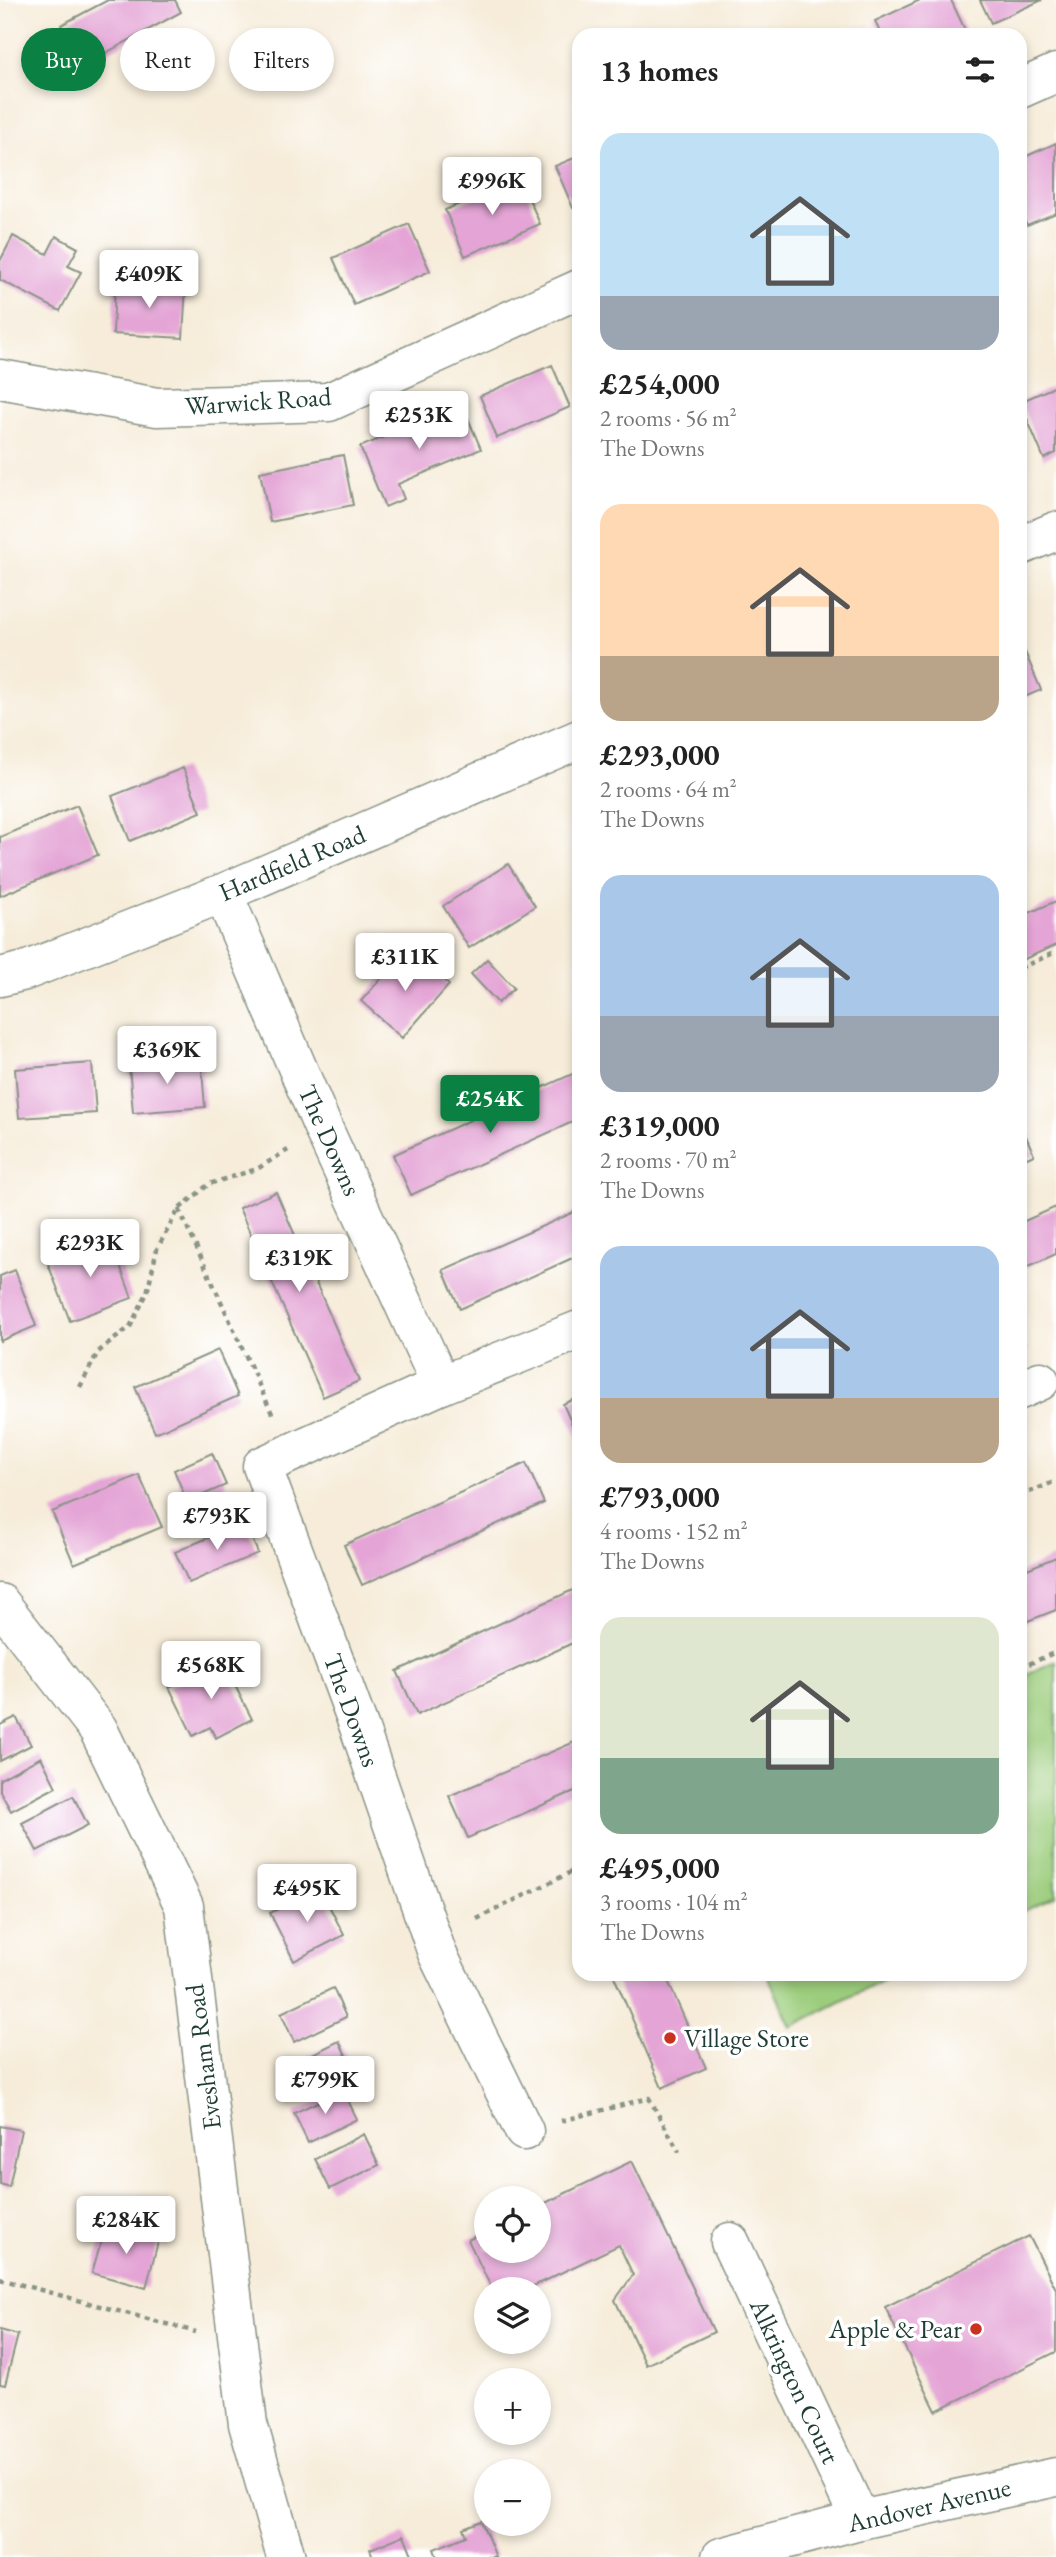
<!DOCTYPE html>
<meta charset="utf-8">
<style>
body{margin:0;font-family:"EB Garamond",serif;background:#f2f2f2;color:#222;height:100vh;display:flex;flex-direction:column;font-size:26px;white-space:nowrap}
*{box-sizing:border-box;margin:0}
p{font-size:23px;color:#767676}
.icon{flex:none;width:38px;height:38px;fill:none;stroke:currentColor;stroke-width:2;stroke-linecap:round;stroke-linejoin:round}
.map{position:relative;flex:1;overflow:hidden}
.drawer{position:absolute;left:572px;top:28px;width:455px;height:1953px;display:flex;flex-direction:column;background:#fff;border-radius:21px;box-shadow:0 4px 10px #0003}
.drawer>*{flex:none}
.guide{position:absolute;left:21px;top:28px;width:446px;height:63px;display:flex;gap:14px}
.controls{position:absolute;left:474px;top:2186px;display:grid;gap:14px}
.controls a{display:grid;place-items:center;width:77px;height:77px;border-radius:50%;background:#fff;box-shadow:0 4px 10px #0003;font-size:35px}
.price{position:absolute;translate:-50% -60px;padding:0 16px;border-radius:7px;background:#fff;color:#222;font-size:23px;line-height:46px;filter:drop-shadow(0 2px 4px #0008)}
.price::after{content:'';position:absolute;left:50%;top:42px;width:21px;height:16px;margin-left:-10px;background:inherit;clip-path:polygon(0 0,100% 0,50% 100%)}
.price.selected{background:#0b8043;color:#fff}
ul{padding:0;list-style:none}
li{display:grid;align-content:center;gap:14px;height:371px;padding:0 28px}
li span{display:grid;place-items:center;height:217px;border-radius:21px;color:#555}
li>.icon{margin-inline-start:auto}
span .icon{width:126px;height:126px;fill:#fffc;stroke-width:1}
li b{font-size:30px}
h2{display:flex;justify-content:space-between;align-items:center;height:84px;padding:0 28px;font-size:30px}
.pill{padding:0 24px;border-radius:32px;background:#fff;box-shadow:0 4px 10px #0003;font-size:24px;line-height:63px}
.pill.selected{background:#0b8043;color:#fff}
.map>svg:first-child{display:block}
.green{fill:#9ccd7d;stroke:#5e8558;stroke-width:2}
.building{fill:#e4a5d6}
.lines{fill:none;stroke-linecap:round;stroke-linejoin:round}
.minor-casing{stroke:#8a9486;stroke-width:41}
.path{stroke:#8a9486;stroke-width:4.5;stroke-dasharray:5 5;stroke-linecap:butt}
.minor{stroke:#fff;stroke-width:38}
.poi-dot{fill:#c8321e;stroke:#fff;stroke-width:2.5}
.labels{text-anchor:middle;stroke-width:7;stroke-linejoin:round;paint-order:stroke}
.street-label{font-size:26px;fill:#1f3d34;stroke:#fff}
.poi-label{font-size:26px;fill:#1f3d34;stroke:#fff;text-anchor:start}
</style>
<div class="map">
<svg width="1056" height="2557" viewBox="0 0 1056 2557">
<rect width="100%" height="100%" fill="#fff"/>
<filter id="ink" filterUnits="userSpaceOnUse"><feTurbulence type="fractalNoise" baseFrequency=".0143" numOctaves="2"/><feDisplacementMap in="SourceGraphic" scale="14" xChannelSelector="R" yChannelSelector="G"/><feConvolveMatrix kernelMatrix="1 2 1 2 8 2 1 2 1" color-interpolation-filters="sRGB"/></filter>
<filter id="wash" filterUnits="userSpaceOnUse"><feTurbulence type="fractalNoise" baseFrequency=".00686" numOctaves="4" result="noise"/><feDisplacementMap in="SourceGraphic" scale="28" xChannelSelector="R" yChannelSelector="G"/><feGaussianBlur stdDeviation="1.57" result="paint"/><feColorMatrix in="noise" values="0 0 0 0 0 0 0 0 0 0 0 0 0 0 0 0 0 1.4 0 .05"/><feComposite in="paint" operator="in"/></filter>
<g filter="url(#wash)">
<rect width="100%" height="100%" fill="#f6ecd9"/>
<g class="green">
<polygon points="1056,1661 1056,1896 1020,1913 1020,1677"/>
<polygon points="767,1974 896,1974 791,2027"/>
</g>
<g id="blocks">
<g class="building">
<polygon points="108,0 175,0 181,12 82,66 61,25"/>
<polygon points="920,0 951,0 967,34 881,35 875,21"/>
<polygon points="980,0 1042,0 991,23"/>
<polygon points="1056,143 1056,213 1027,225 1020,211 1020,159"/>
<polygon points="579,156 579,206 573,208 555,166"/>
<polygon points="520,178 540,224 465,256 445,210"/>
<polygon points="409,224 430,271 354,305 333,258"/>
<polygon points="13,236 47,254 56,236 78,248 68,266 81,272 60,311 0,280 0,261"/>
<polygon points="115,282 186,285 183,338 113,334"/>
<polygon points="552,365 570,407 497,438 480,396"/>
<polygon points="1056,386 1056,453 1044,459 1020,402"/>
<polygon points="462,404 481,449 398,484 404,499 385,507 360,447"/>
<polygon points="343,455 353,505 270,522 260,472"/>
<polygon points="1020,640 1041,690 1020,699"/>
<polygon points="183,768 201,812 130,841 112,796"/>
<polygon points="77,805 98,855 0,896 0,837"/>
<polygon points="508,864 535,906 469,948 443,906"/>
<polygon points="1056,901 1056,945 1020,961 1020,917"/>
<polygon points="408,948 449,985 402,1038 361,1001"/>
<polygon points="487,959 514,988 498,1003 471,974"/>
<polygon points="201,1058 205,1107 133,1113 129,1065"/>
<polygon points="92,1063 96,1113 19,1118 15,1069"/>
<polygon points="579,1071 579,1119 411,1195 393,1155"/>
<polygon points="1020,1122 1034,1155 1020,1161"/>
<polygon points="276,1192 359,1381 323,1397 239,1208"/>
<polygon points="1056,1207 1056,1254 1020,1270 1020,1223"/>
<polygon points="579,1210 579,1255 460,1309 443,1270"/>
<polygon points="110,1238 132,1298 70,1321 47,1261"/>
<polygon points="15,1270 36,1326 0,1341 0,1276"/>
<polygon points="218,1350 238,1396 155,1433 135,1387"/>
<polygon points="579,1397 579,1440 563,1404"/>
<polygon points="212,1453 226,1485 187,1502 174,1470"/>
<polygon points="526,1463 544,1503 362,1585 344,1545"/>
<polygon points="139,1475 162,1527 74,1564 52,1512"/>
<polygon points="245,1522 258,1553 189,1583 175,1552"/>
<polygon points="1056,1557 1056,1610 1020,1624 1020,1572"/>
<polygon points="579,1587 579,1640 417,1715 397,1671"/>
<polygon points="222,1660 252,1719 216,1738 210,1727 193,1736 169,1687"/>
<polygon points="16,1717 31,1745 0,1761 0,1725"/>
<polygon points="579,1740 579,1789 468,1838 449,1796"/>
<polygon points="41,1757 56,1787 11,1811 0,1791 0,1779"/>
<polygon points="73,1796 88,1825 37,1851 22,1823"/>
<polygon points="320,1888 344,1935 294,1961 270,1913"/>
<polygon points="613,1974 665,1974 706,2068 662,2088"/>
<polygon points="333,1988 346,2017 294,2042 281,2013"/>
<polygon points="339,2041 353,2069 304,2093 290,2065"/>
<polygon points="343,2090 357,2119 308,2143 294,2113"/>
<polygon points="0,2126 21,2130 9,2187 0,2184"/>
<polygon points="364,2134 379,2165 330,2189 315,2159"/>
<polygon points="632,2161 714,2332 646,2365 615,2300 633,2275 619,2245 527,2289 492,2289 468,2240 486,2231 486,2250 539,2250 539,2206"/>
<polygon points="106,2224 159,2238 146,2288 92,2273"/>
<polygon points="1029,2236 1056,2289 1056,2352 936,2411 885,2307"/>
<polygon points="0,2330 18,2335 5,2385 0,2384"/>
<polygon points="481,2521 496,2557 437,2557 434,2549 466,2536 463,2528"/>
<polygon points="404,2535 413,2557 373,2557 370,2549"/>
</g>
</g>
</g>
<g filter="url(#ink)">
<use href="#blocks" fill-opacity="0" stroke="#8a9486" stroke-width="2"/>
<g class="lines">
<defs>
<g id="minor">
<polyline points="1020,89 1056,73"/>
<polyline points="0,379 157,407 329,402 579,289"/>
<polyline points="1020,546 1056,531"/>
<polyline points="223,893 324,1130 441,1385"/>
<polyline points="0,977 25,971 223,893 579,739"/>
<polyline points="1020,1390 1040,1381"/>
<polyline points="0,1603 98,1729 184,1906 248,2424 286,2557"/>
<polyline points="524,2131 437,1953 359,1727 262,1466 441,1385 579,1330"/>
<polyline points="730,2242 860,2520"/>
<polyline points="721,2557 860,2520 1056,2477"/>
</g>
</defs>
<use href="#minor" class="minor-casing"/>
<g class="path">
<polyline points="1020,968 1056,952"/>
<polyline points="179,1209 274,1418"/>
<polyline points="1020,1333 1024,1344"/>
<polyline points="80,1387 98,1352 130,1327 147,1293 157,1249 179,1209 209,1184 257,1169 288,1150"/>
<polyline points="1020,1496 1056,1481"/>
<polyline points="1020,1668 1056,1652"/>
<polyline points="477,1919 579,1868"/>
<polyline points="561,2121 649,2098 679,2152"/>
<polyline points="0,2279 196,2332"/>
</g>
<use href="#minor" class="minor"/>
</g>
</g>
<g class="poi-dot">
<circle cx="670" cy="2038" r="7"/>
<circle cx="976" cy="2329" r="7"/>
</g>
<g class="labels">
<g class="street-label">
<text transform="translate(258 401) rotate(-4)" y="9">Warwick Road</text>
<text transform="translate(292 863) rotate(-23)" y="9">Hardfield Road</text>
<text transform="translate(330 1140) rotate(66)" y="9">The Downs</text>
<text transform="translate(352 1710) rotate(70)" y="9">The Downs</text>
<text transform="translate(203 2057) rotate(-97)" y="9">Evesham Road</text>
<text transform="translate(795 2381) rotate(65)" y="9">Alkrington Court</text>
<text transform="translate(929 2505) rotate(-13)" y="9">Andover Avenue</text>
</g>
<g class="poi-label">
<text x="684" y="2047">Village Store</text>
<text x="962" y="2338" text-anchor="end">Apple &amp; Pear</text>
</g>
</g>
</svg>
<div class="controls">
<a><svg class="icon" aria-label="locate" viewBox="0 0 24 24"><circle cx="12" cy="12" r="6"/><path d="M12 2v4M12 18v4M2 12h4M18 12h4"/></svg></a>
<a><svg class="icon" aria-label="layers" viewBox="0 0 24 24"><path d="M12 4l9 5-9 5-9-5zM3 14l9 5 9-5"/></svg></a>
<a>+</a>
<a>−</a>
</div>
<b class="price" style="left:492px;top:217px">£996K</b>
<b class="price" style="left:149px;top:310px">£409K</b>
<b class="price" style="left:419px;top:451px">£253K</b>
<b class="price" style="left:405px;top:993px">£311K</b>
<b class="price" style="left:167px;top:1086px">£369K</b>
<b class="price selected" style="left:490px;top:1135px">£254K</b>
<b class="price" style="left:90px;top:1279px">£293K</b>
<b class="price" style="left:299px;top:1294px">£319K</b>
<b class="price" style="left:217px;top:1552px">£793K</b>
<b class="price" style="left:211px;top:1701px">£568K</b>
<b class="price" style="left:307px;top:1924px">£495K</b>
<b class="price" style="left:325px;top:2116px">£799K</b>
<b class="price" style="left:126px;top:2256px">£284K</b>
<div class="guide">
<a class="pill selected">Buy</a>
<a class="pill">Rent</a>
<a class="pill">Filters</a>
</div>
<section class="drawer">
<h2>13 homes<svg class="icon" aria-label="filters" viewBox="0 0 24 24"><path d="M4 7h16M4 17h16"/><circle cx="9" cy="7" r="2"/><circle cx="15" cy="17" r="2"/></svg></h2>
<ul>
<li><span style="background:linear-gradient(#bfe0f5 75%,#9aa5b1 0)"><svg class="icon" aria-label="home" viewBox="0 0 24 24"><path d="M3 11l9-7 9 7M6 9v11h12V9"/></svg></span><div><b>£254,000</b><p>2 rooms · 56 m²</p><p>The Downs</p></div></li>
<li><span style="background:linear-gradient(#ffd9b3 70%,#b9a48a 0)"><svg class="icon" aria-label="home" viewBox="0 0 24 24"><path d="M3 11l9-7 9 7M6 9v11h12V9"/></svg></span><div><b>£293,000</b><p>2 rooms · 64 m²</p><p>The Downs</p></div></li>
<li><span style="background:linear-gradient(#a9c7e8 65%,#9aa5b1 0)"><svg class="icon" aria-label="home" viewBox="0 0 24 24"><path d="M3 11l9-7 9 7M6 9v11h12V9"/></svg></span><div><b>£319,000</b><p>2 rooms · 70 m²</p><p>The Downs</p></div></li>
<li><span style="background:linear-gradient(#a9c7e8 70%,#b9a48a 0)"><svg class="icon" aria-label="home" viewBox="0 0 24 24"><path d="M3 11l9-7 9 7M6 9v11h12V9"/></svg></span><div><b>£793,000</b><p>4 rooms · 152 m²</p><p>The Downs</p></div></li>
<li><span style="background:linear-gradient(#dfe7d0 65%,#7fa58c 0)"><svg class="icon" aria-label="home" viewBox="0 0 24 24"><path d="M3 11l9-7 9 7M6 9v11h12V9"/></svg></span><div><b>£495,000</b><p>3 rooms · 104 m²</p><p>The Downs</p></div></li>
</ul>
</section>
</div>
